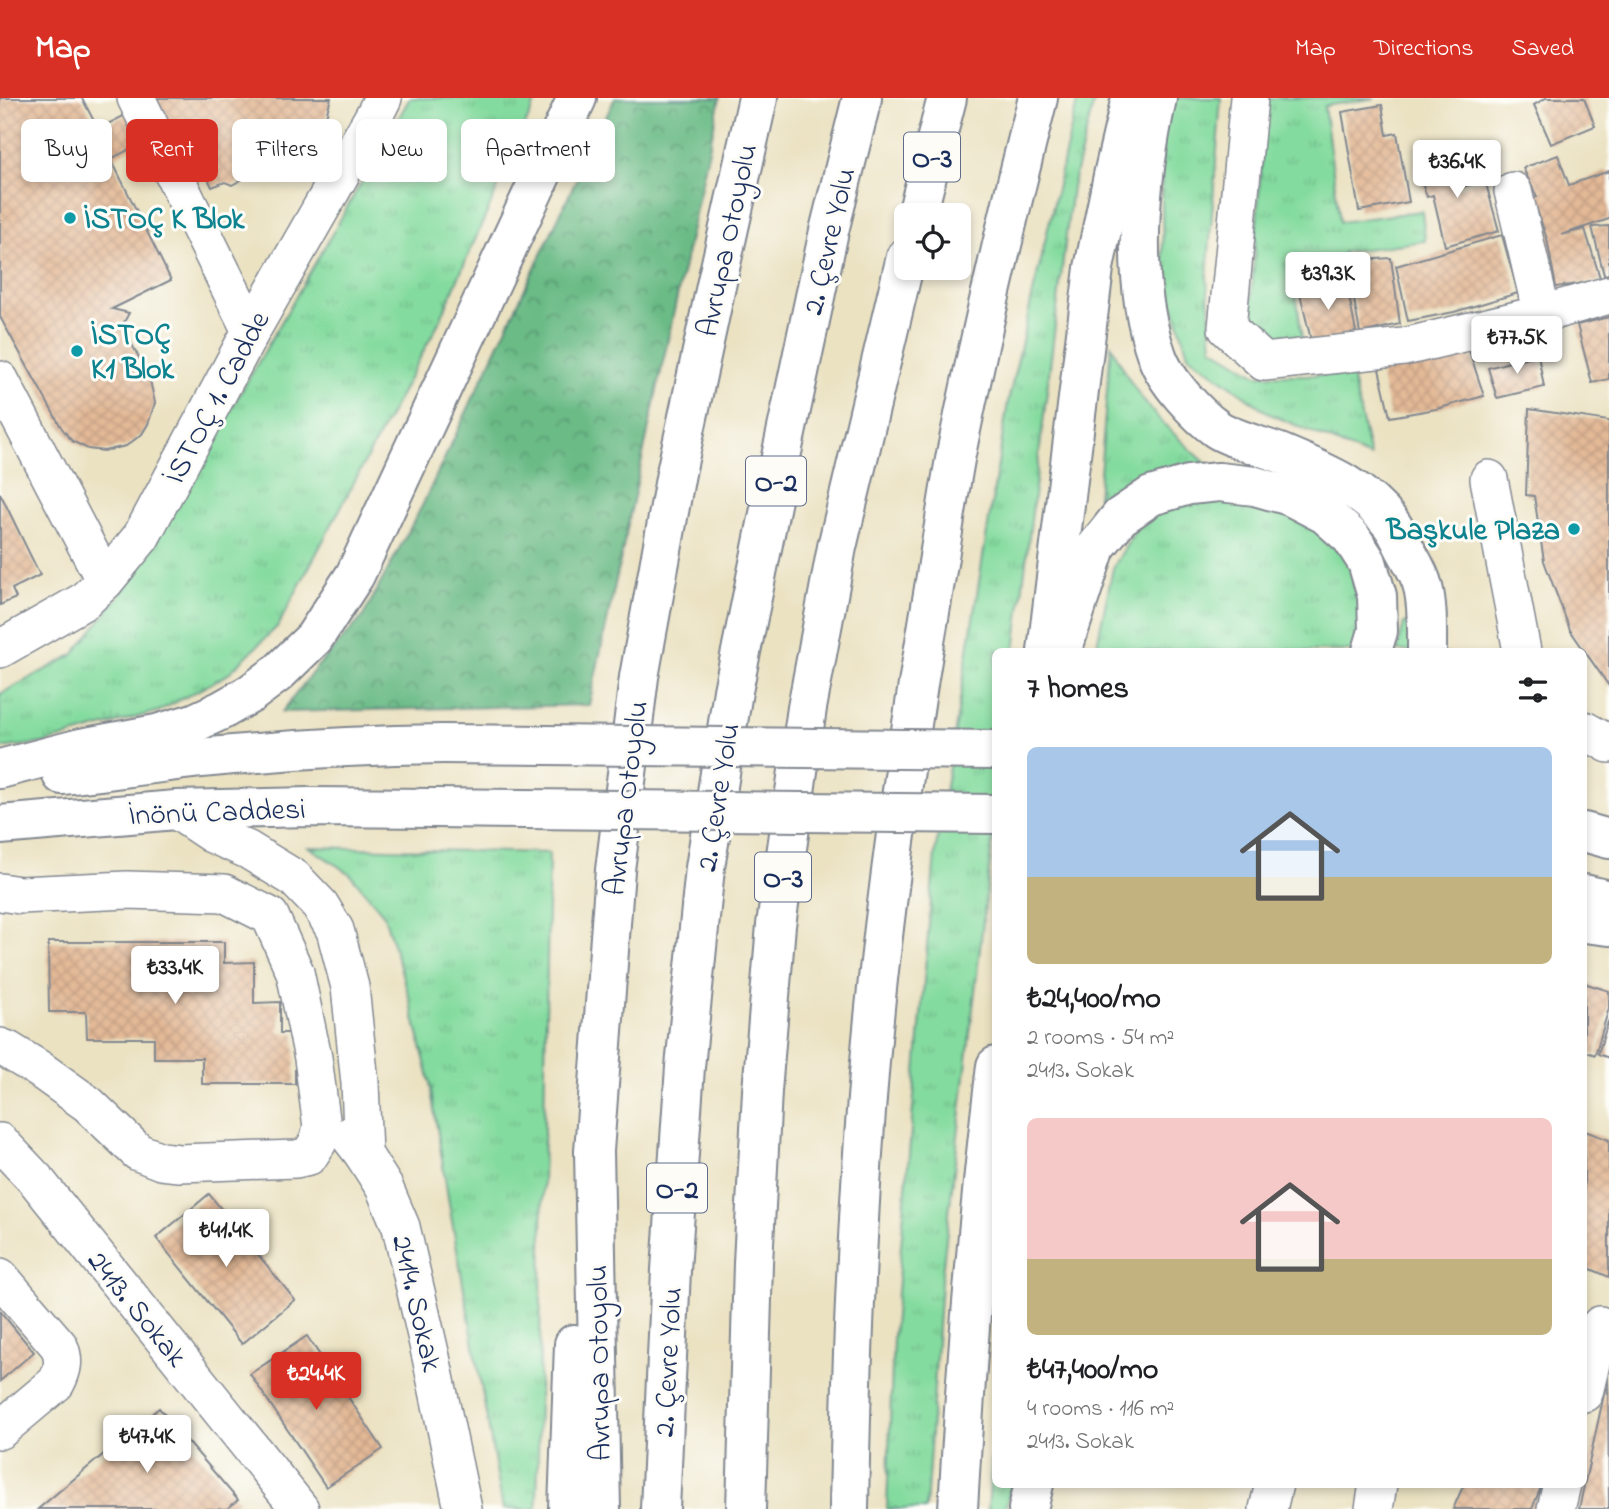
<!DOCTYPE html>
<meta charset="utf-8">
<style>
body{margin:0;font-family:"Indie Flower",sans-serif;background:#f2f2f2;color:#202124;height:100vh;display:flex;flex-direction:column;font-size:26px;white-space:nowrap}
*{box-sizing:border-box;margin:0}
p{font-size:23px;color:#757577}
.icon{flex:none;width:38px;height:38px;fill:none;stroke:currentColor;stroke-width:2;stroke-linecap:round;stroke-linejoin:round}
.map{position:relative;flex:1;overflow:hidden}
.sheet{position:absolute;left:992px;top:550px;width:595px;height:840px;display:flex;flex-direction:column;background:#fff;border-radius:10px;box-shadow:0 4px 10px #0003}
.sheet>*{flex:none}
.top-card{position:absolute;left:21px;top:21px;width:665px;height:63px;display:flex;gap:14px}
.tools{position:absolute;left:894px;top:105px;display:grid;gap:14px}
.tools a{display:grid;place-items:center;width:77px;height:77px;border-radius:10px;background:#fff;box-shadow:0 4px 10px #0003;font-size:35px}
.price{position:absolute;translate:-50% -60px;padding:0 16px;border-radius:7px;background:#fff;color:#222;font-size:23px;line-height:46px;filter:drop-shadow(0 2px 4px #0008)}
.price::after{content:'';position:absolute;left:50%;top:42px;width:21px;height:16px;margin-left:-10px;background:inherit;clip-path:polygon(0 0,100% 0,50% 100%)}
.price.active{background:#d93025;color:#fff}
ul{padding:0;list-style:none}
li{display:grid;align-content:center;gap:14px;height:371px;padding:0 35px}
li span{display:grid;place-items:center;height:217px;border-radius:10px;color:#555}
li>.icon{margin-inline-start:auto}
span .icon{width:126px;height:126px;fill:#fffc;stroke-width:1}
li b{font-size:30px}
h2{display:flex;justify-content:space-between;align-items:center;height:84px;padding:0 35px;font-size:30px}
.pill{padding:0 24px;border-radius:10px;background:#fff;box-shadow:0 4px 10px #0003;font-size:24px;line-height:63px}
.pill.active{background:#d93025;color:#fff}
header{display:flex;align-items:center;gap:42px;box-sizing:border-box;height:98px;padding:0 35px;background:#d93025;color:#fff}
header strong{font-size:33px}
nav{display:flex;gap:38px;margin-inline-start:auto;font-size:24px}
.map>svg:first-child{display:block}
.grass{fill:url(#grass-tufts);stroke:#50857e;stroke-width:2}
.forest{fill:url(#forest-crowns);stroke:#437572;stroke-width:2}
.building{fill:url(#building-cross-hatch)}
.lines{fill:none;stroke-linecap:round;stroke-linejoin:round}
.minor-casing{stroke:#838890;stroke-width:40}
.major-casing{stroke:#838890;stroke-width:42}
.highway-casing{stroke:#838890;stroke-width:42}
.minor{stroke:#fff;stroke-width:37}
.major{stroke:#fff;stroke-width:38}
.highway{stroke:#fff;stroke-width:38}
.highway-bridge-casing{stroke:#838890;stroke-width:42;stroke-linecap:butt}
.highway-bridge{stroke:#fff;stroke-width:38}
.culture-dot{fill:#0f9aa8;stroke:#fdfcf7;stroke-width:2.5}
.labels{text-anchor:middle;stroke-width:6;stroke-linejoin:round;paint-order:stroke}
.shield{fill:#fdfcf7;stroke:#5f6c8c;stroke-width:2}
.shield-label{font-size:28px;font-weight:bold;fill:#1b2f5e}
.culture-label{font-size:30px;font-weight:bold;fill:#0d838f;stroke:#fdfcf7;text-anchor:start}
.street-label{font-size:30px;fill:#1b2f5e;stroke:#fdfcf7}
</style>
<header>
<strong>Map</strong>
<nav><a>Map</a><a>Directions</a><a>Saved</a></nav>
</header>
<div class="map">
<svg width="1609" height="1411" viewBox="0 0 1609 1411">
<defs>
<pattern id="grass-tufts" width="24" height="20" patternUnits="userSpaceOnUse" patternTransform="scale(1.75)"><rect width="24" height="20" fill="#84db9f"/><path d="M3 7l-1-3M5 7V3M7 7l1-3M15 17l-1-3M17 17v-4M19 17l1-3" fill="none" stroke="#71bc8b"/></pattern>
<pattern id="forest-crowns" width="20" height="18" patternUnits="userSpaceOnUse" patternTransform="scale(1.75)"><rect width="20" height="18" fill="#6bbb86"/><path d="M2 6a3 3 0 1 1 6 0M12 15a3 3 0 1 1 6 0" fill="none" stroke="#579871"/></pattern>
<pattern id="building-cross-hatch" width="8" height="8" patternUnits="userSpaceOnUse" patternTransform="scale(1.75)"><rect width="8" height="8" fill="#e3b996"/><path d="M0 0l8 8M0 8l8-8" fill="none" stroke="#c29f84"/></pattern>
</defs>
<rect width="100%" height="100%" fill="#fdfcf7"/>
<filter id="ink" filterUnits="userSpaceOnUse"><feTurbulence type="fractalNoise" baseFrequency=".0143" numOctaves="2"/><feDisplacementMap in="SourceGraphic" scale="14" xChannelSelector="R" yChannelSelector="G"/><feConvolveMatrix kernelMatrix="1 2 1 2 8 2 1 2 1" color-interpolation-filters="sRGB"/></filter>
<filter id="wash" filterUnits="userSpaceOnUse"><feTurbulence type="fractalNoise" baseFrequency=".00686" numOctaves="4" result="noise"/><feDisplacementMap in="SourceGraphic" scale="28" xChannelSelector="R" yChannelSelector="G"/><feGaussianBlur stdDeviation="1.57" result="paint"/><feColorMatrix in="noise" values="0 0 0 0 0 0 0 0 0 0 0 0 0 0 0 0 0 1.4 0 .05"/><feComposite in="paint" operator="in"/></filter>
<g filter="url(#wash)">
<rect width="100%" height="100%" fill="#ebe2c2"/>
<g class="grass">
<polygon points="410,0 537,0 440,222 278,528 227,577 159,613 44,645 0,650 0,596 73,557 136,477"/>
<polygon points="1078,0 1095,0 1072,89 1015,553 996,553 996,713 941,1184 926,1411 887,1411 893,1240 935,756 1008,304"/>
<polygon points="1170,0 1221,0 1207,180 1212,249 1257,277 1352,277 1370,359 1270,316 1188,257 1163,172 1161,31"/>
<polygon points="1266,0 1375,0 1324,8 1340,124 1422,113 1425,143 1343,154 1346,180 1295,187 1303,249 1282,253 1249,232"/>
<path d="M1111,247c7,13 13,27 21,39 20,32 48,56 76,81l-29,1 -27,9 -44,31 -10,-9z"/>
<polygon points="1214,394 1313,421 1362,480 1360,553 1097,553 1098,541 1113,470 1137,429 1174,403"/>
<polygon points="1408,524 1413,553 1397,553 1404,525"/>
<polygon points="309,749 549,755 537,1411 503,1411 450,1112 430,985 408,895 384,817 350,776"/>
<polygon points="996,1306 996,1386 1012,1386 1005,1411 988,1411"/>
</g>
<polygon class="forest" points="615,0 720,0 589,607 282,614 316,570 362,520 422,408"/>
<g id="blocks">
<g class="building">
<polygon points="0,0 82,0 98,31 159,0 331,0 320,40 290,56 281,54 279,63 269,61 251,69 250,77 232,87 225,84 212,89 181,24 111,61 171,182 112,211 129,215 122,228 149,278 155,305 148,326 142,336 126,348 104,353 88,351 72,343 61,329 0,219"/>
<polygon points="1546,0 1584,0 1595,28 1551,46 1534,7"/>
<polygon points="1382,7 1387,37 1397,35 1409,104 1359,113 1342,14"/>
<polygon points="1447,49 1459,90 1485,82 1499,133 1445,148 1433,97 1427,99 1415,63"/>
<polygon points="1558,57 1569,87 1609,73 1609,121 1561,137 1585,131 1601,183 1556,189 1547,141 1533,100 1537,99 1523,70"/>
<polygon points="1609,128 1609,176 1604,177 1592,129"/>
<polygon points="1502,137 1518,195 1454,214 1408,223 1396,168"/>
<polygon points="1391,160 1400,226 1360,235 1347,163"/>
<polygon points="1346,183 1356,234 1312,246 1299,192"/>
<polygon points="1609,219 1609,281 1592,285 1577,227"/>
<polygon points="1468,249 1484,298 1436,311 1390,319 1379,271"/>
<polygon points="1538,256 1544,289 1497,300 1488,270"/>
<polygon points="1529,311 1609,323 1609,588 1570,532 1544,463 1534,398 1526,397"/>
<polygon points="0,395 40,477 12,491 16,500 0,507"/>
<polygon points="48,844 224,844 224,865 254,864 254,905 280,904 280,935 295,935 295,986 202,986 202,960 154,960 154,940 87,940 86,914 49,914"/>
<polygon points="1584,885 1609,893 1609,910 1595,957 1584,953"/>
<polygon points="1608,924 1609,925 1609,960 1598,956"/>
<polygon points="1585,1033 1609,1042 1609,1179 1584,1168 1584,1036"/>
<polygon points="209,1096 295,1202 242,1246 156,1140"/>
<polygon points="0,1213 34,1254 0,1283"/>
<polygon points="307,1238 383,1351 326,1389 250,1276"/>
<polygon points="1608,1278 1609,1411 1579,1411"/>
<polygon points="159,1310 238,1402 227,1411 38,1411"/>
<polygon points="1464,1386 1542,1386 1532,1411 1453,1411"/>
</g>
</g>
</g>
<g filter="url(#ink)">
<use href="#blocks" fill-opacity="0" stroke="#838890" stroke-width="2"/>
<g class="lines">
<defs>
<g id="minor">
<polyline points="136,0 251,233"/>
<polyline points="1249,0 1227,230 1264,264 1404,249 1542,216 1609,197"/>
<polyline points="1513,93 1542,216"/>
<polyline points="0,282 105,483"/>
<polyline points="1489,381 1522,553"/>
<polyline points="0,551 84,503 105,483 141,439 251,233 375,16 383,0"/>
<polyline points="1584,632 1609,646"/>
<polyline points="176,712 212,736 248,752 294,780 320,807 335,832 350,889 360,985 363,1056"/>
<polyline points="0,794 20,797 127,792 224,795 270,818 295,874 313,960 322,1029 318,1044 309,1058 296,1061 179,1065 161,1063 138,1054 88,1006 39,971 8,952 0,949"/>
<polyline points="349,1038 363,1056 384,1089 401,1129 431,1259 463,1411"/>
<polyline points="0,1044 36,1082 300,1411"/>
<path d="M0,1179l59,69c6,14 4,24 -3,37l-56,47"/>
<polyline points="1584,1295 1600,1227"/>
<polyline points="1268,1411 1274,1386"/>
<polyline points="1374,1411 1378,1386"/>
<polyline points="1556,1411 1562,1386"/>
</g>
<g id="major">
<polyline points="1584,734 1609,741"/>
<polyline points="1584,796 1609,802"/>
<polyline points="1584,825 1609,828"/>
<polyline points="1028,1411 1034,1386"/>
</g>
<g id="highway">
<path d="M1157,0c-17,79 -28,181 0,258 8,24 40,59 60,73 15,10 47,18 65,25 43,18 81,33 110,71 5,7 9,16 13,24 6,11 15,25 18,38 5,20 4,43 4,64"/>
<polyline points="917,117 947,0"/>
<polyline points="1065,544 1096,449 1120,419 1151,398 1189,387 1219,384 1255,388 1290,398 1325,416 1351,439 1367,464 1377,498 1378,533 1372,553"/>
<polyline points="1047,553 1094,170 1114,73 1131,0"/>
<polyline points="0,671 81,650 157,636 194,625 222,612 250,596 278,575 314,540 355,477 577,0"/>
<path d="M62,677c46,-4 92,-12 139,-17 80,-8 161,-13 242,-14"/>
<polyline points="0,727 176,712 309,709 434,710"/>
<polyline points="568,1411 574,1246"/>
<polyline points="601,1411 594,1053 615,772 639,579 676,375 716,188 758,0"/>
<polyline points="660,1411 671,1172 685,969 705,770 733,593 771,406 829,133 862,0"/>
<polyline points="746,1411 753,1165 762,993 776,827 807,610 837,449 906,159"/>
<path d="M849,1411c3,-177 10,-354 29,-530 15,-133 34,-265 57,-397 7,-43 13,-85 21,-128 24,-119 52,-238 82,-356"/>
<path d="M958,1411c8,-148 20,-296 38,-443"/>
</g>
</defs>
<use href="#minor" class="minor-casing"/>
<use href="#major" class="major-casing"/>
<use href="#highway" class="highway-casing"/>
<use href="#minor" class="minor"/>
<use href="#major" class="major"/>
<use href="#highway" class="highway"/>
<defs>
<g id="highway-bridge">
<polyline points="443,646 996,652"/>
<polyline points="434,710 996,716"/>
</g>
</defs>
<use href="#highway-bridge" class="highway-bridge-casing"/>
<use href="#highway-bridge" class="highway-bridge"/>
</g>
</g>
<g class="culture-dot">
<circle cx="70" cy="120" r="7"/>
<circle cx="77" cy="253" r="7"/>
<circle cx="1574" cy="431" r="7"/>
</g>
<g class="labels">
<g class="shield">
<rect x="904" y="34.5" width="56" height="49" rx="5"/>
<rect x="746" y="358.5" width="60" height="49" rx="5"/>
<rect x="755" y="754.5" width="56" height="49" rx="5"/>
<rect x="647" y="1065.5" width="60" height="49" rx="5"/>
</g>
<g class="shield-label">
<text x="932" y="69">O-3</text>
<text x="776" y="393">O-2</text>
<text x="783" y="789">O-3</text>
<text x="677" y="1100">O-2</text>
</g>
<g class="culture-label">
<text x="84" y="130">İSTOÇ K Blok</text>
<text x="91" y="246">İSTOÇ<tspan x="91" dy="34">K1 Blok</tspan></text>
<text x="1560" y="441" text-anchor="end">Başkule Plaza</text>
</g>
<g class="street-label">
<text transform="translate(726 142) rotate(-78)" y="10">Avrupa Otoyolu</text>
<text transform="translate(828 143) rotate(-77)" y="10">2. Çevre Yolu</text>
<text transform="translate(216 299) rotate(-62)" y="10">İSTOÇ 1. Cadde</text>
<text transform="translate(717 699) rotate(-81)" y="10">2. Çevre Yolu</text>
<text transform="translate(625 700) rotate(-83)" y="10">Avrupa Otoyolu</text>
<text transform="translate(217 713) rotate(-2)" y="10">İnönü Caddesi</text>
<text transform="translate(418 1205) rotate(77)" y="10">2414. Sokak</text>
<text transform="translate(138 1210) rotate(51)" y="10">2413. Sokak</text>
<text transform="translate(667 1264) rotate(-87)" y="10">2. Çevre Yolu</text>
<text transform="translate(598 1265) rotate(-91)" y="10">Avrupa Otoyolu</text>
</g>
</g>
</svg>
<div class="tools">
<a><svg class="icon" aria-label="locate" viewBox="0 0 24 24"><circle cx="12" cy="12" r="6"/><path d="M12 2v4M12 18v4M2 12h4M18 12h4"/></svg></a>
</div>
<b class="price" style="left:1457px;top:102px">₺36.4K</b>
<b class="price" style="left:1328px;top:214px">₺39.3K</b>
<b class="price" style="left:1517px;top:278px">₺77.5K</b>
<b class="price" style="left:175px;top:908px">₺33.4K</b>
<b class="price" style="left:226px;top:1171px">₺41.4K</b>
<b class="price active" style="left:316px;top:1314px">₺24.4K</b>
<b class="price" style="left:147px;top:1377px">₺47.4K</b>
<div class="top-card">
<a class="pill">Buy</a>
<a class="pill active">Rent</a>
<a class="pill">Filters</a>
<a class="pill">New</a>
<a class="pill">Apartment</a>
</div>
<section class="sheet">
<h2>7 homes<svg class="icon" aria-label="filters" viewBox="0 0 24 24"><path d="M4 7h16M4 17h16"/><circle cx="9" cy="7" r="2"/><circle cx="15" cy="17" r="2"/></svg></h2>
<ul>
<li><span style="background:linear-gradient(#a9c7e8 60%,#c2b280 0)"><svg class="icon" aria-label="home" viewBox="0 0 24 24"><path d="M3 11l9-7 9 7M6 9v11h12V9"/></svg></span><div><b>₺24,400/mo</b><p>2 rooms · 54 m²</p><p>2413. Sokak</p></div></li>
<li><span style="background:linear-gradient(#f6c9c9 65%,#c2b280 0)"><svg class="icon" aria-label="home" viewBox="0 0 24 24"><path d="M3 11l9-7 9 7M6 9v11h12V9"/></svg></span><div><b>₺47,400/mo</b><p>4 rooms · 116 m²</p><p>2413. Sokak</p></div></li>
</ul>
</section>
</div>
